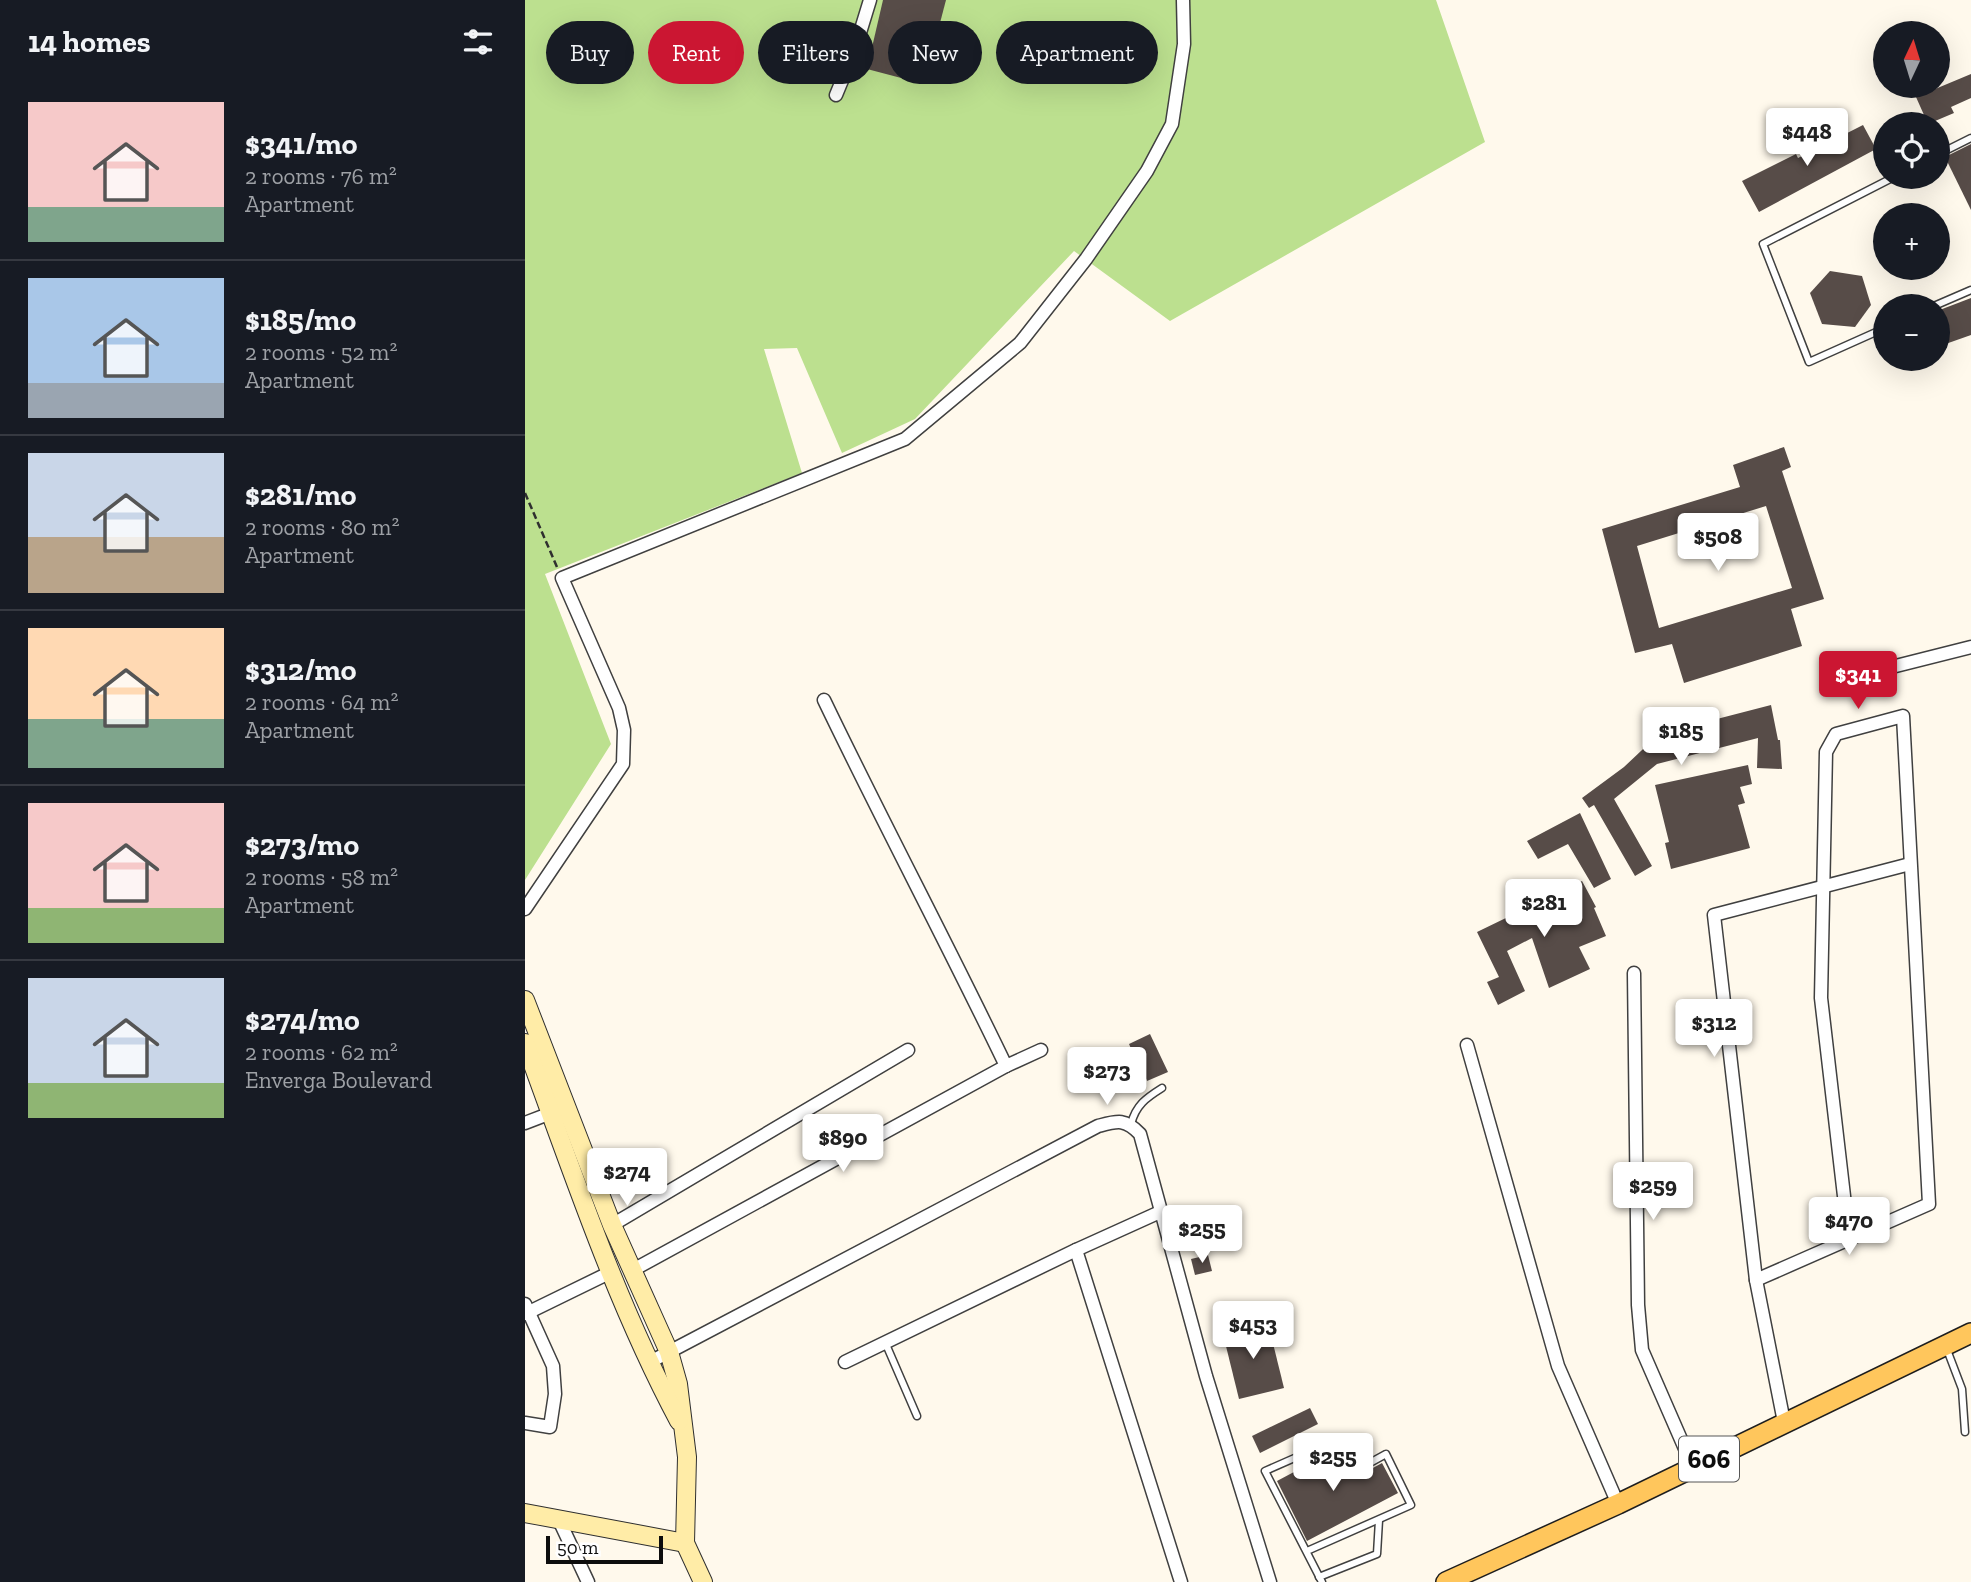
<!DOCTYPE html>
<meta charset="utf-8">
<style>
body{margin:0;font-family:"Zilla Slab",serif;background:#242831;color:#f1f3f6;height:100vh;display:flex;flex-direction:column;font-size:26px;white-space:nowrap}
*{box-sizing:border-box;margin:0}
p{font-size:23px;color:#9ea1a6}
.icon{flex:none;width:38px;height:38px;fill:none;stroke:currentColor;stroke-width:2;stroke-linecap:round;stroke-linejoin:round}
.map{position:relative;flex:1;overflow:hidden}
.drawer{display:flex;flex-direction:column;background:#171b24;width:525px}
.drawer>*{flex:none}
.hud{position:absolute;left:21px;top:21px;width:665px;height:63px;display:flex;gap:14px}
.needle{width:46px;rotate:4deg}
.buttons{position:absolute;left:1348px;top:21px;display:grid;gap:14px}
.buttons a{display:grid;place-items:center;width:77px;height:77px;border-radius:50%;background:#171b24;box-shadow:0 7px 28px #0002;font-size:35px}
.scale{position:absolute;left:21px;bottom:18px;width:117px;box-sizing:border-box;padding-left:7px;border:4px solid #0d0d0d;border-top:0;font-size:19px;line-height:24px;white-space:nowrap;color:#0d0d0d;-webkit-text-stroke:5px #fff;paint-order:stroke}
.price{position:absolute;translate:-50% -60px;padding:0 16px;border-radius:7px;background:#fff;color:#222;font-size:23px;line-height:46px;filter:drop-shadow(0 2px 4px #0008)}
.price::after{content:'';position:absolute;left:50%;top:42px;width:21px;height:16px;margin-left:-10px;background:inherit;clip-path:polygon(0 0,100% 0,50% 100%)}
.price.current{background:#cb1632;color:#fff}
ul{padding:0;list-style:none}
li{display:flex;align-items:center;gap:21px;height:175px;padding:0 28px}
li+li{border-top:2px solid #363941}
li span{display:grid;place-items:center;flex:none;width:196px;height:140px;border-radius:0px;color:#555}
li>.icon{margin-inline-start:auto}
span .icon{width:84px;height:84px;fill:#fffc;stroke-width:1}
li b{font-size:30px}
h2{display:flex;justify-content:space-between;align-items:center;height:84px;padding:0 28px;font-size:30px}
.chip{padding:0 24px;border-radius:32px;background:#171b24;box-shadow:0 7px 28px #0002;font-size:24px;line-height:63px}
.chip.current{background:#cb1632;color:#fff}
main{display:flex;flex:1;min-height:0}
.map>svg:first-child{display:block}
.forest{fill:#bce08f}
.building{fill:#574c48;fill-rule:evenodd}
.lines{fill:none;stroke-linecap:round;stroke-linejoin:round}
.lane-casing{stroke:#404040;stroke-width:9}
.street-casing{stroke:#404040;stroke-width:15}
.secondary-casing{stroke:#2f2f2f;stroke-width:20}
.primary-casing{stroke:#1e1e1e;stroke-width:22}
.path{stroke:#2f2f2f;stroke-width:2.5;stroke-dasharray:7 3.5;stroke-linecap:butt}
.lane{stroke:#fff;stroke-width:6}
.street{stroke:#fff;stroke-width:12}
.secondary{stroke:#ffeca7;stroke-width:18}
.primary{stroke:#ffc65c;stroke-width:19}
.labels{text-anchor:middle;stroke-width:7;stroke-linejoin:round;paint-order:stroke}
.shield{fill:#fff;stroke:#565656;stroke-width:2}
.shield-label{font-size:26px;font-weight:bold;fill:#0d0d0d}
</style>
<main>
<section class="drawer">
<h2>14 homes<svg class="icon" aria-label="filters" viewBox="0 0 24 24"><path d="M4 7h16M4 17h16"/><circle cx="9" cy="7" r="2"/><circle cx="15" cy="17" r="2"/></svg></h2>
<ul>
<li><span style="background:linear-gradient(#f6c9c9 75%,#7fa58c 0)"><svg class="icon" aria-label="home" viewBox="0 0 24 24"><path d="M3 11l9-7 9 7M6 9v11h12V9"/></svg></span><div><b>$341/mo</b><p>2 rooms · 76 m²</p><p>Apartment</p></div></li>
<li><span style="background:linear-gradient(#a9c7e8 75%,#9aa5b1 0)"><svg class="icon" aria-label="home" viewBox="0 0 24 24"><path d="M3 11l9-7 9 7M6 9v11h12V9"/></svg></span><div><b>$185/mo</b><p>2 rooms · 52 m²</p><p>Apartment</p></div></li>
<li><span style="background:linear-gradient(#c9d6e8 60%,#b9a48a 0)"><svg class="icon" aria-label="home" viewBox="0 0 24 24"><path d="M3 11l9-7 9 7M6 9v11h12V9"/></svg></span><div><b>$281/mo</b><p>2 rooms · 80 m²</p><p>Apartment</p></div></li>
<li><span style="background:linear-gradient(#ffd9b3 65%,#7fa58c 0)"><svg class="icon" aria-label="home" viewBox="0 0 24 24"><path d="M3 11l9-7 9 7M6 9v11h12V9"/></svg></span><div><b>$312/mo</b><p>2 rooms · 64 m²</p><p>Apartment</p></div></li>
<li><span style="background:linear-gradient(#f6c9c9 75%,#8fb573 0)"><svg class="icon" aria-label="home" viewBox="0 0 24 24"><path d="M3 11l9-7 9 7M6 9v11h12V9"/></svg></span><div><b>$273/mo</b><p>2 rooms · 58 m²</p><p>Apartment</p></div></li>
<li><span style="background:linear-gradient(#c9d6e8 75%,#8fb573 0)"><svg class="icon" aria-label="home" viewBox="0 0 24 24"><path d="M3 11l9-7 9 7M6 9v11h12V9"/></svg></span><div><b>$274/mo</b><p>2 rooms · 62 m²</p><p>Enverga Boulevard</p></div></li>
</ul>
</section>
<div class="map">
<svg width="1446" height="1582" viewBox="0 0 1446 1582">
<rect width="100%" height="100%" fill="#fff9ec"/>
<polygon class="forest" points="0,0 911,0 960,142 645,321 549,251 390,419 317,453 272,348 239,349 277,473 20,574 86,744 0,880"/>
<g class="building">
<polygon points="358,0 421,0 399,84 342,69"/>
<polygon points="1446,74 1446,98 1426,107 1429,113 1403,124 1391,97"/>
<polygon points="1338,125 1351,149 1234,212 1217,181 1271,154 1273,158"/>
<polygon points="1446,144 1446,210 1420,157"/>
<polygon points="1305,271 1337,276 1346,305 1330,327 1297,324 1285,293"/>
<polygon points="1446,298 1446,335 1412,347 1412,311"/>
<path d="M1259,447l7,20 -9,4 42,128 -33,10 11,37 -118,37 -12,-39 -37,9 -33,-124 138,-42 -7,-22zM1241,506l26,82 -133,40 -22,-82z"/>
<polygon points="1246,705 1253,740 1255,740 1257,769 1232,768 1233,738 1132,764 1089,799 1127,866 1110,876 1069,805 1064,808 1057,798 1099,767 1134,734"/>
<polygon points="1223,765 1227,784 1215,787 1220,803 1213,805 1225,848 1146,869 1140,843 1144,842 1130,785"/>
<polygon points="1055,813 1086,879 1069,888 1043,844 1013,859 1002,841"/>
<polygon points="1057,881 1071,907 1069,908 1081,936 1054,947 1065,969 1024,988 1007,938 982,951 1000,991 973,1005 962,982 974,977 952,932"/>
<polygon points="625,1034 643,1072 622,1081 620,1076 603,1084 592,1060 608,1053 604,1044"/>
<polygon points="683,1255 687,1271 670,1275 666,1259"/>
<polygon points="743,1323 759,1388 714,1399 698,1334"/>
<polygon points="785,1408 793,1424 735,1453 727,1436"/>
<polygon points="814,1448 830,1475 835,1475 857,1463 873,1493 782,1541 752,1481"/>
</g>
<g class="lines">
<defs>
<g id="lane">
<polyline points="1412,155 1446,138"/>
<polyline points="1409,306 1446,290"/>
<polyline points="1360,328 1284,362 1238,244 1369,177"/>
<path d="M606,1124c5,-19 15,-26 31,-36"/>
<polyline points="360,1342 392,1416"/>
<polyline points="1421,1347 1437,1389 1440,1432"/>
<polyline points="782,1551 886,1505 861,1454 832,1470 815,1438 740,1471 797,1582"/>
<polyline points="794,1577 852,1554 854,1520"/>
</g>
<g id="street">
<polyline points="311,95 330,49 345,0"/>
<polyline points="1339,674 1446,647"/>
<path d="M299,700c59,123 123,243 182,366"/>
<polyline points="0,909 98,764 99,730 94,708 37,578 380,439 495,343 561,259 622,171 647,124 659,44 658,0"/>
<polyline points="1109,973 1113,1305 1117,1350 1168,1467"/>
<polyline points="942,1045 1033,1366 1093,1504"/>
<polyline points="0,1123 26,1113"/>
<polyline points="87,1225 383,1050"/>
<polyline points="551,1250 656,1582"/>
<polyline points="106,1271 481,1066 516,1050"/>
<polyline points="1231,1280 1404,1204 1378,716 1311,734 1301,752 1296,998 1324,1239"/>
<polyline points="0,1304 28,1366 30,1394 25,1427 0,1423"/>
<polyline points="0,1314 86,1272"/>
<polyline points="320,1362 551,1250 635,1212"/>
<path d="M123,1363l450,-237c19,-5 27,-8 42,8l66,242 64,206"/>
<polyline points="1259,1422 1231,1280 1189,915 1385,864"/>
<polyline points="34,1520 63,1582"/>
</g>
<g id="secondary">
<polyline points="0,1000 87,1225 144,1352 153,1384 162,1457 160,1543 178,1582"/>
<path d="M0,1043c47,127 90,258 154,378"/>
<polyline points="0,1513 160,1543"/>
</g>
<polyline id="primary" points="921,1582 1093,1504 1446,1333"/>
</defs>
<use href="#lane" class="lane-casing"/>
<use href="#street" class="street-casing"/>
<use href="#secondary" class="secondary-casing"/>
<use href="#primary" class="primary-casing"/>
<polyline class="path" points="0,493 32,567"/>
<use href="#lane" class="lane"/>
<use href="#street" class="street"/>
<use href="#secondary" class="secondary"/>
<use href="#primary" class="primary"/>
</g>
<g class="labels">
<rect class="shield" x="1154" y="1436.5" width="60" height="45" rx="5"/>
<g class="shield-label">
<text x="1184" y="1468">606</text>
</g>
</g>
</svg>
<div class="buttons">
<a><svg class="needle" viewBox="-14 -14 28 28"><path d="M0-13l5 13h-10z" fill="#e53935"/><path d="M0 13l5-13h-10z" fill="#9ea1a6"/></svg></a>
<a><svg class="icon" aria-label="locate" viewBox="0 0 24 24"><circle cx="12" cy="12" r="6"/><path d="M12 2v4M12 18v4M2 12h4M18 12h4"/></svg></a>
<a>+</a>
<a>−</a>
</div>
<div class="scale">50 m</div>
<b class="price" style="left:1282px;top:168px">$448</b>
<b class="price" style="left:1193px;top:573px">$508</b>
<b class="price current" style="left:1333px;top:711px">$341</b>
<b class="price" style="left:1156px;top:767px">$185</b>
<b class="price" style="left:1019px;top:939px">$281</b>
<b class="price" style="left:1189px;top:1059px">$312</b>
<b class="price" style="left:582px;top:1107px">$273</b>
<b class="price" style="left:318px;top:1174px">$890</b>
<b class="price" style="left:102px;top:1208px">$274</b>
<b class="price" style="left:1128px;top:1222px">$259</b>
<b class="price" style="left:1324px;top:1257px">$470</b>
<b class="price" style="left:677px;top:1265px">$255</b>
<b class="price" style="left:728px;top:1361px">$453</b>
<b class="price" style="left:808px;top:1493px">$255</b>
<div class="hud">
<a class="chip">Buy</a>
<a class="chip current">Rent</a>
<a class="chip">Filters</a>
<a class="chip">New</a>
<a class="chip">Apartment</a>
</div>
</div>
</main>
